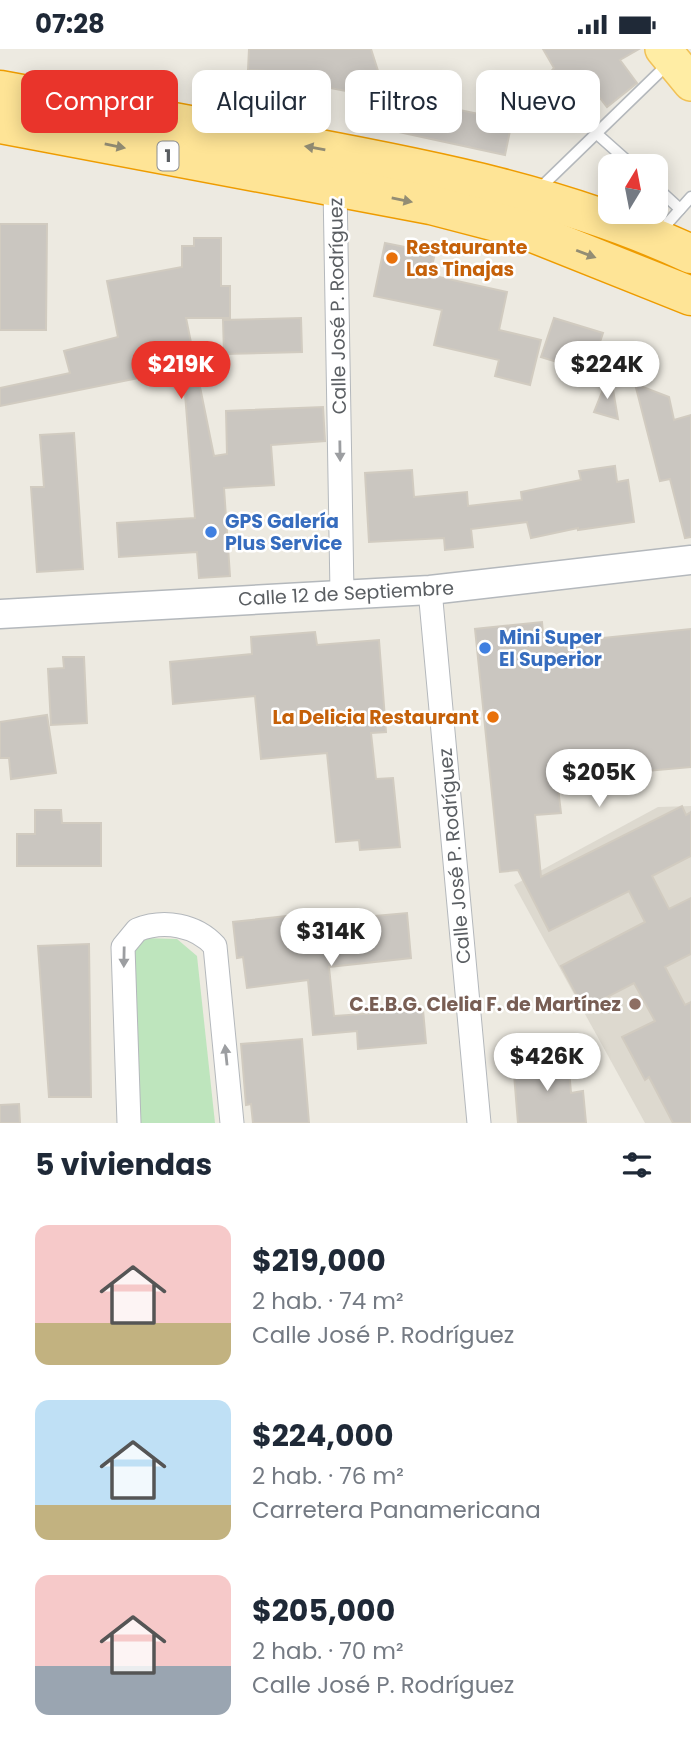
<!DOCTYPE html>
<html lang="es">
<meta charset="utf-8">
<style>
body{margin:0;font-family:Poppins,sans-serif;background:#f6f6f7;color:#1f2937;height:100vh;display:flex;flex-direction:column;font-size:26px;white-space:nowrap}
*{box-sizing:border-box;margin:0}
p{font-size:23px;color:#747a83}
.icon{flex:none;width:38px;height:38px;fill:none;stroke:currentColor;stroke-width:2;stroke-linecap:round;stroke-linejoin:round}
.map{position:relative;height:1074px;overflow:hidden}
.drawer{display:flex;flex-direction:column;background:#fff;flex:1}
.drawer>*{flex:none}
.hud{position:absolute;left:21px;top:21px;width:649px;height:63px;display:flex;gap:14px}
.needle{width:46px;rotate:10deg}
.buttons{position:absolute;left:598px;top:105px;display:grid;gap:14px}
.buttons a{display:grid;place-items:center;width:70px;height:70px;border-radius:14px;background:#fff;box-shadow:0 4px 18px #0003;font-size:35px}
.price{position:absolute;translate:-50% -60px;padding:0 16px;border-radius:24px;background:#fff;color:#222;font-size:23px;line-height:46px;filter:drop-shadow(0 2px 4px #0008)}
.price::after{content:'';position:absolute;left:50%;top:42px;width:21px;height:16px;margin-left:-10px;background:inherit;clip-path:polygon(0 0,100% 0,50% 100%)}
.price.on{background:#e9342b;color:#fff}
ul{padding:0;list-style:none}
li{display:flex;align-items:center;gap:21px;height:175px;padding:0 35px}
li span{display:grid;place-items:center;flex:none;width:196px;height:140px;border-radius:14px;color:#555}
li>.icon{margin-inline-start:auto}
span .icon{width:84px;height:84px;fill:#fffc;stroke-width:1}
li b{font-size:30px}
h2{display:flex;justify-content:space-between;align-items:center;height:84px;padding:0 35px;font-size:30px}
.pill{padding:0 24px;border-radius:14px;background:#fff;box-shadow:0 4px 18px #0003;font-size:24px;line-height:63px}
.pill.on{background:#e9342b;color:#fff}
.status{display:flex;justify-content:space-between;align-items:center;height:49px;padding:0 35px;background:#fff;direction:ltr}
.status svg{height:19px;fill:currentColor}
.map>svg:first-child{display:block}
.education{fill:#ddd9cf}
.green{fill:#bee5bd}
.building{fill:#cac6c0;stroke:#d1cbc0;stroke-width:2}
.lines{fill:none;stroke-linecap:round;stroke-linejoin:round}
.service-casing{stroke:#b4b8bc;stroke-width:13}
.minor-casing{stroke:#b4b8bc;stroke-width:25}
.tertiary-casing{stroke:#b4b8bc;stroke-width:31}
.primary-casing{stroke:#f1c156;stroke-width:38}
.trunk-casing{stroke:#ee9c00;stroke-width:41}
.service{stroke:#fff;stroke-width:10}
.minor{stroke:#fff;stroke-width:23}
.tertiary{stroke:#fff;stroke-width:28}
.primary{stroke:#ffeda4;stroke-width:35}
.trunk{stroke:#fee496;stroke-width:38}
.oneway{fill:#938d74}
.oneway2{fill:#9c9ea1}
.food-dot{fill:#e8710a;stroke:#fff;stroke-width:2.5}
.shop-dot{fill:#3f7fe0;stroke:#fff;stroke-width:2.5}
.education-dot{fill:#8d6e63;stroke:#fff;stroke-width:2.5}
.labels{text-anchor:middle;stroke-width:5;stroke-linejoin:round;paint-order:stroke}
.shield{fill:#fff;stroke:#8c8e91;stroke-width:2}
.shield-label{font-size:18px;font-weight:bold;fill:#5a5e62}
.food-label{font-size:19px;font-weight:bold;fill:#c56008;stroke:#fff;text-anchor:start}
.street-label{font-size:19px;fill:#5a5e62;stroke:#fff}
.shop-label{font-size:19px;font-weight:bold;fill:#366cbe;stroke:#fff;text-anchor:start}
.education-label{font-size:19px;font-weight:bold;fill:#785e54;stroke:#fff;text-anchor:end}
</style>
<div class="status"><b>07:28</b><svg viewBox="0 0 49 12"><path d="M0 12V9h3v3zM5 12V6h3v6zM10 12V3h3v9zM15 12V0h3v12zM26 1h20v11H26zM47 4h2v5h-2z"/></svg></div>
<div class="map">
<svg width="691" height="1074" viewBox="0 0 691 1074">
<rect width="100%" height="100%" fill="#edeae1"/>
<polygon class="education" points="691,757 691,1074 645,1074 514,836 658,758"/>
<polygon class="green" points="142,889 177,890 197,907 215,1074 137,1074 132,903"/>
<g class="building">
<polygon points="249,0 371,0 387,50 299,33 299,24 248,21"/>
<polygon points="543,0 639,0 620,11 637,34 607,58 590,36 560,49 545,30 554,19"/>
<polygon points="402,49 512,72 505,106 394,82"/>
<polygon points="0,175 47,175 46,281 0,281"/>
<polygon points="194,189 221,189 221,237 230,237 230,269 186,269 214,407 227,405 226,362 323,358 325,392 271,396 274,436 224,439 230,527 199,529 197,503 119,508 117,474 195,469 183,320 0,357 0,339 70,324 64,302 118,288 107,232 182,218 182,197 194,197"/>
<polygon points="385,194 435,204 430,226 507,243 499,281 541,291 530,336 495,327 499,311 434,296 442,261 374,247"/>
<polygon points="301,269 302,303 224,305 223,271"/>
<polygon points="554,269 603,284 590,323 541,308"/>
<polygon points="610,323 618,370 594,363"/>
<polygon points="635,335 669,348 674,371 691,366 691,488 685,489 670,430 660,432"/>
<polygon points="74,384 83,520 37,523 31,438 44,438 40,386"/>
<polygon points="615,417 617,433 628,431 634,473 578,481 578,479 531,489 527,473 471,480 473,498 445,501 444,489 369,493 365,424 412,421 414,448 467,443 468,457 522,451 521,443 581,431 579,422"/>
<polygon points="542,573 544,595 691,580 691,718 557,730 561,764 535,766 541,828 682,757 686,766 691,763 691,807 652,827 669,860 691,849 691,905 665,918 685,956 691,953 691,1074 673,1074 649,1028 645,1031 622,988 655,972 634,934 584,960 561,917 645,873 629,842 549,882 518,821 500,823 475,580"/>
<polygon points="315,583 317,596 379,591 386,683 371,684 376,730 393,729 400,798 360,801 359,791 336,793 327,704 261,710 255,647 173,655 170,613 252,605 251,588"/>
<polygon points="63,608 84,608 87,674 51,676 48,620 64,619"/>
<polygon points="47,666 56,724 11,730 9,709 0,709 0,673"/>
<polygon points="35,761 61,761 62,774 101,774 101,817 17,817 17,785 35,785"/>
<polygon points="407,864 411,909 329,918 334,967 423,961 426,994 358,1000 357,982 313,986 308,931 247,939 243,908 237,909 233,873 295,866 296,874"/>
<polygon points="89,895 91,1048 49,1048 38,897"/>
<polygon points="302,990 309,1074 253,1074 251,1055 246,1056 241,995"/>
<polygon points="568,1008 571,1044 583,1042 586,1074 518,1074 513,1013"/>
<polygon points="19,1055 20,1074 0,1074 0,1056"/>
</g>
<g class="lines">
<defs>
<g id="service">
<polyline points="597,85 633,117"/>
<polyline points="656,138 680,160"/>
<polyline points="538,141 670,13"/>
<polyline points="658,185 691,148"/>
</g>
<g id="minor">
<polyline points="335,138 342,544"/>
<polyline points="430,541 479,1074"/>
<path d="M129,1074l-6,-176 14,-17c27,-11 59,-5 78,16l17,177"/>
</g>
<polyline id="tertiary" points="0,565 430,541 691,511"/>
<polyline id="primary" points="663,0 691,34"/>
<g id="trunk">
<path d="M0,41c99,18 199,37 298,55 135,25 268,51 393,109"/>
<polyline points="0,75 431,156 523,180 691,247"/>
</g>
</defs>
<use href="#service" class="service-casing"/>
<use href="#minor" class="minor-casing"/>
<use href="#tertiary" class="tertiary-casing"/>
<use href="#primary" class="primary-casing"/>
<use href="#trunk" class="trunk-casing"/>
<use href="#service" class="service"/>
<use href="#minor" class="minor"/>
<use href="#tertiary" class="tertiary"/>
<use href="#primary" class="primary"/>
<use href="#trunk" class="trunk"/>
</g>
<defs><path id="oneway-solid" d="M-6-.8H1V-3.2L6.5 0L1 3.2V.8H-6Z" transform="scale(1.75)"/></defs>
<g class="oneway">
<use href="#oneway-solid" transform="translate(115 97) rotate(11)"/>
<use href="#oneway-solid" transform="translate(315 99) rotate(-170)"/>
<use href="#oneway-solid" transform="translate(402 151) rotate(11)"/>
<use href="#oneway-solid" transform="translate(586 205) rotate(21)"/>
</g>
<g class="oneway2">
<use href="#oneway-solid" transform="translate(340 402) rotate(89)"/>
<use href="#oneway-solid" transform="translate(124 908) rotate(91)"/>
<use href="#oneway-solid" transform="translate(226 1006) rotate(-96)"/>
</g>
<g class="food-dot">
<circle cx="392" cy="209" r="7"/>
<circle cx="493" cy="668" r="7"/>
</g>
<g class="shop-dot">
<circle cx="211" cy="483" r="7"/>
<circle cx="485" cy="599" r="7"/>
</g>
<circle class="education-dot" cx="635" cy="955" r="7"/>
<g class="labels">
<rect class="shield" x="157.5" y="92.5" width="21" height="29" rx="5"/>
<g class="shield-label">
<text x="168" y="113">1</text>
</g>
<g class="food-label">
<text x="406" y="205">Restaurante<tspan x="406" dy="22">Las Tinajas</tspan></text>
<text x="479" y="675" text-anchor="end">La Delicia Restaurant</text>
</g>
<g class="street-label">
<text transform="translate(337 257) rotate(-91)" y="7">Calle José P. Rodríguez</text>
<text transform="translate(346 544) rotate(-3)" y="7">Calle 12 de Septiembre</text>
<text transform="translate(454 807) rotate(-95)" y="7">Calle José P. Rodríguez</text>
</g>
<g class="shop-label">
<text x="225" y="479">GPS Galería<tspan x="225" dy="22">Plus Service</tspan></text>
<text x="499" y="595">Mini Super<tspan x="499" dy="22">El Superior</tspan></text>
</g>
<g class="education-label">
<text x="621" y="962">C.E.B.G. Clelia F. de Martínez</text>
</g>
</g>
</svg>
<div class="buttons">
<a><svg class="needle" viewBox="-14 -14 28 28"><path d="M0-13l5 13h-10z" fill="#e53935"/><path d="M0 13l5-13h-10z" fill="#747a83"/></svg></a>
</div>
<b class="price on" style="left:181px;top:352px">$219K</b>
<b class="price" style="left:607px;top:352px">$224K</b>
<b class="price" style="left:599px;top:760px">$205K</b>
<b class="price" style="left:331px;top:919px">$314K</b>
<b class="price" style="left:547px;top:1044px">$426K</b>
<div class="hud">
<a class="pill on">Comprar</a>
<a class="pill">Alquilar</a>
<a class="pill">Filtros</a>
<a class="pill">Nuevo</a>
</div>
</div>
<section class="drawer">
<h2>5 viviendas<svg class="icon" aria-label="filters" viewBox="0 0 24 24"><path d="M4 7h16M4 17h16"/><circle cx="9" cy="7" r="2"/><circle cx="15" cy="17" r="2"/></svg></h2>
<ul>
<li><span style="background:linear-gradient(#f6c9c9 70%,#c2b280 0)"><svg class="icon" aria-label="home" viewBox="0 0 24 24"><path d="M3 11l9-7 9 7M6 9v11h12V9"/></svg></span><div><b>$219,000</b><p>2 hab. · 74 m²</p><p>Calle José P. Rodríguez</p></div></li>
<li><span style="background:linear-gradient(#bfe0f5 75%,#c2b280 0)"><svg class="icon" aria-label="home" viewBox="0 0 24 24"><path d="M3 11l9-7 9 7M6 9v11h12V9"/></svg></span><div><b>$224,000</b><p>2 hab. · 76 m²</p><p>Carretera Panamericana</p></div></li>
<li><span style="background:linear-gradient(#f6c9c9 65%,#9aa5b1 0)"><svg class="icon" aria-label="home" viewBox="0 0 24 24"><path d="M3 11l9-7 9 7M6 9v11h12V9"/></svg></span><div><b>$205,000</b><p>2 hab. · 70 m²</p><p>Calle José P. Rodríguez</p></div></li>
</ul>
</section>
